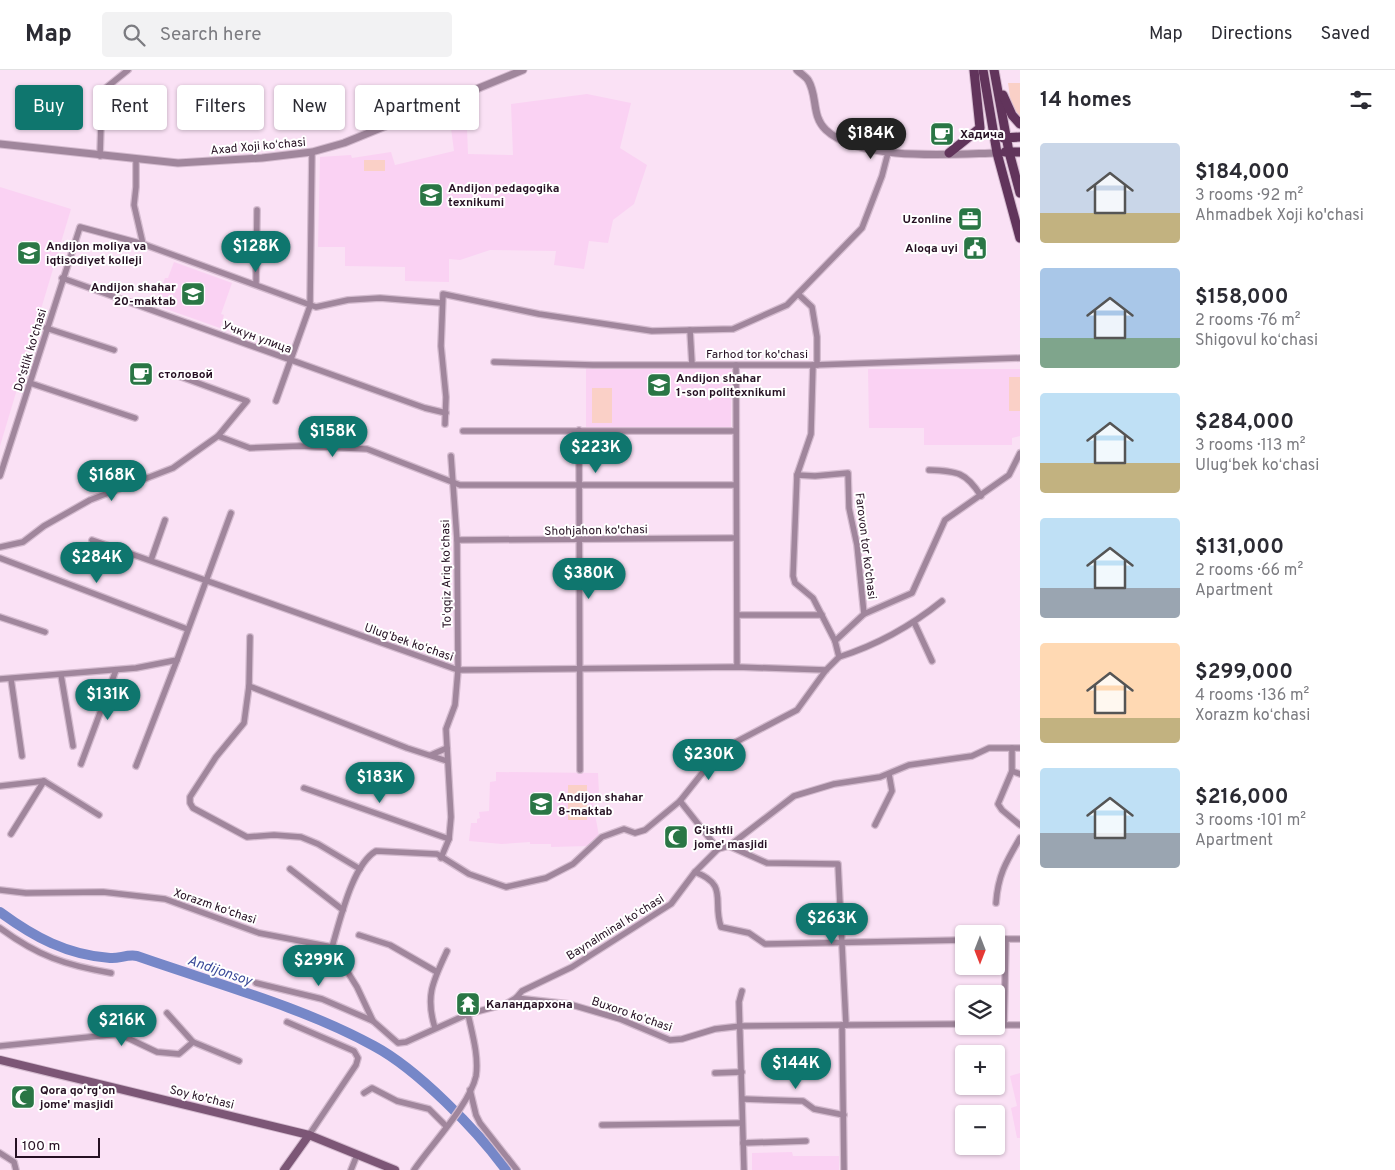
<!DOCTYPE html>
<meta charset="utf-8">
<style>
body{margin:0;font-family:Overpass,sans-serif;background:#f2f2f3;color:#2b2b33;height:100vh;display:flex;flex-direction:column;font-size:19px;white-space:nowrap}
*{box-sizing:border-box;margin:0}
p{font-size:16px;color:#7c7c81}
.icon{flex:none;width:28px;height:28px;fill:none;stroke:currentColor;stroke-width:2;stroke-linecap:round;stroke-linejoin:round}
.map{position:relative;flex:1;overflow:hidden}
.panel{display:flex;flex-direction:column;background:#fff;width:375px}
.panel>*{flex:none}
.hud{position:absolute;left:15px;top:15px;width:475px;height:45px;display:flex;gap:10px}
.needle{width:32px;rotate:180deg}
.tools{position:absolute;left:955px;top:855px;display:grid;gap:10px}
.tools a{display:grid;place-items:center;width:50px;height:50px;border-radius:5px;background:#fff;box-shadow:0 1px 4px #0004;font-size:25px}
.scale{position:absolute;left:15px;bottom:12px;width:85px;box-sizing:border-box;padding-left:5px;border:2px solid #251022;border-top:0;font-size:14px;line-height:18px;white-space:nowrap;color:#251022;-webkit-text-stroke:4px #fff;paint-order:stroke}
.price{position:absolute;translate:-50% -42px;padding:0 11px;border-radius:18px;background:#0f766e;color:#fff;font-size:16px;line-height:32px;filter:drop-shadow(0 1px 2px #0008)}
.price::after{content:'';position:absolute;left:50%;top:30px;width:15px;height:11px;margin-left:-8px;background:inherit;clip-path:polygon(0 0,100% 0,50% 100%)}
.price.active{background:#222;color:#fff}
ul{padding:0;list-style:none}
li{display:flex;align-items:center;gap:15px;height:125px;padding:0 20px}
li span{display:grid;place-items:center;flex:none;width:140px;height:100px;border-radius:5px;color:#555}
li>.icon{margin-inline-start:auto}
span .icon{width:60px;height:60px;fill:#fffc;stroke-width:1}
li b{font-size:21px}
h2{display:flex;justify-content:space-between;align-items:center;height:60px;padding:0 20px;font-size:21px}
.tag{padding:0 18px;border-radius:5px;background:#fff;box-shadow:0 1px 4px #0004;font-size:18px;line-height:45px}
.tag.active{background:#0f766e;color:#fff}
header{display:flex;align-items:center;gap:30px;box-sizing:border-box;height:70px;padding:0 25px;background:#fff;border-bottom:1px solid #e1e1e2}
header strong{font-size:24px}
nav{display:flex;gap:28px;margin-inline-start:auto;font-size:18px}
.search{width:350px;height:45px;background:#f2f2f3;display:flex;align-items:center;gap:12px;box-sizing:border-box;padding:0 18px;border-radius:5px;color:#7c7c81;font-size:19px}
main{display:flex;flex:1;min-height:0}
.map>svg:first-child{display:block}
.built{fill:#fad2f3}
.green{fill:#fad0c7}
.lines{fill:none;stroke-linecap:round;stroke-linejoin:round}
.river{stroke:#7687c8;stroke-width:10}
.minor-casing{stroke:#d4bbcf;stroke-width:8}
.tertiary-casing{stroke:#d4bbcf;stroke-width:9}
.secondary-casing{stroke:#d4bbcf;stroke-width:10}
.primary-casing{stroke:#d4bbcf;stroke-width:11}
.minor{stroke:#a0869c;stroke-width:5.5}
.tertiary{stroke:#a0869c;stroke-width:7}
.secondary{stroke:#7c5676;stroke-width:8}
.primary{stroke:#61345b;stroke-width:9}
.labels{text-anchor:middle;stroke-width:4;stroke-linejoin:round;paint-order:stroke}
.poi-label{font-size:12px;font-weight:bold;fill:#251022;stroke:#fff;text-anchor:start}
.street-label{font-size:12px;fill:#251022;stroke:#fff}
.water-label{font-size:14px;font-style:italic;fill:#3b4a99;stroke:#fff}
</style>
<header>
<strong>Map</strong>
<div class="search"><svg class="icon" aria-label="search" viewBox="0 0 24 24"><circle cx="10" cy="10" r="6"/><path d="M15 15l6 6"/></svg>Search here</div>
<nav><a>Map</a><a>Directions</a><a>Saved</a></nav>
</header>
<main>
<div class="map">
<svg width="1020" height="1100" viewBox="0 0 1020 1100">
<rect width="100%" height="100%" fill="#fae1f5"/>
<g class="built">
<polygon points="587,24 631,33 620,78 647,95 634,134 613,150 608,173 589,171 584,199 554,195 556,181 490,180 460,190 449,189 449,212 405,211 405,197 345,196 345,177 318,177 320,87 351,85 352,88 391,82 395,95 454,81 451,58 467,58 468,84 513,85 511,34"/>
<polygon points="0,117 71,139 0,376"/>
<polygon points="174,192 232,213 221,244 224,245 220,258 155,235 165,208 168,208"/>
<polygon points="586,298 732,298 731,358 586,358"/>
<polygon points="868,299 1020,299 1020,366 1012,368 1012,375 924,375 924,358 869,358"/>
<polygon points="496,702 598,703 599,723 592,728 599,766 589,776 551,777 551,774 530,774 530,772 502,774 469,771 471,753 477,753 477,749 480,748 479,742 489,741 490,712 496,711"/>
<polygon points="1020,1003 1020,1068 1017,1068 1011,1038 1017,1036 1010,1006"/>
<polygon points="792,1082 793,1086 839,1086 839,1100 752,1100 752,1083"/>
</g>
<g class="green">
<polygon points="1008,13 1020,13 1020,48 1011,33"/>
<rect x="364" y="90" width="21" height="11"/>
<rect x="1009" y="307" width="11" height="34"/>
<rect x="592" y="318" width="20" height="35"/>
<rect x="568" y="715" width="19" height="35"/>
</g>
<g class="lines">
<path class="river" d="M0,842c34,25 67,43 110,46 9,1 17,-4 27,-2 77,27 166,51 237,90 43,23 103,84 132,124"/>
<defs>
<g id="minor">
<polyline points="100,86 102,21 128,0"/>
<polyline points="136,90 136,117 134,135 143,174"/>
<polyline points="62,208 425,338 446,343"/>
<polyline points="256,214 257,140"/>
<polyline points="798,224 812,237 817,267 817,295"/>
<polyline points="46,258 114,280"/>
<polyline points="690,260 692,294"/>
<polyline points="494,292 593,295 813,295 1020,288"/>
<polyline points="736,295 737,597"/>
<polyline points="813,295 811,364 797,405 793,506 795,513 813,528 835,571"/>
<polyline points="30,313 135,348"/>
<polyline points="276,331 310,236 312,82"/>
<polyline points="445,354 446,327 441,276 443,224 539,244 652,261 733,259 787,235 862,158 882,106 888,83"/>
<polyline points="579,360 580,700"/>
<polyline points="463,361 736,361"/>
<polyline points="218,366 250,378 299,376 367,379 460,415 735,415"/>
<path d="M929,400c28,1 37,2 52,26"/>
<polyline points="797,405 815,406 848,403 849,438 857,475 864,544"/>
<polyline points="0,406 80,157 143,174 316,237 348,230 380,228 442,233"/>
<polyline points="92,470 458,600 737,597 826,600"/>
<polyline points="457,470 736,468"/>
<polyline points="0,477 23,472 44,456 90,430 173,398 218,366 247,331 176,305"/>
<polyline points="0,488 187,559"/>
<polyline points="151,490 165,450"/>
<polyline points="738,545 822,545"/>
<polyline points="0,547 45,562"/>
<polyline points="914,552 932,591"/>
<polyline points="250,567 249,616 244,653 216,687 190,727 190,733 193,738 247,767 274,765 301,767 318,774 360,799"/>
<path d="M839,587c38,-12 72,-31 103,-56"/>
<polyline points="61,605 73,676"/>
<polyline points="0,609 136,598 177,590 231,443"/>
<polyline points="11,609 22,686"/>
<polyline points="249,616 407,678 447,691"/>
<polyline points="1012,678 1012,701 998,734 1002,740 1020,755"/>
<polyline points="431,685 447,678"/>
<polyline points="81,694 116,600"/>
<polyline points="136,696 177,590"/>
<polyline points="1012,701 1020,704"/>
<polyline points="0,716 44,711 99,745"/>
<polyline points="304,718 449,769"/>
<polyline points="680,731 718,779"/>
<polyline points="875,755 892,721 889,704"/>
<polyline points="11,764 44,711"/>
<polyline points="729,776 767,793 838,794 846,955"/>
<polyline points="441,788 449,769 451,747 446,659 455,635 458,600 457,470 451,386"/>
<polyline points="290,799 343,840"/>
<path d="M695,802c34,13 17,29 26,55l28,6 16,11 199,-4"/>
<polyline points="0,820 26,823 103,822 165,829 259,863 332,877"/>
<path d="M996,833c2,-28 10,-41 24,-65"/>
<path d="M0,858c38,28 65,37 111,45"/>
<polyline points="359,865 390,875 437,902"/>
<polyline points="996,869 1020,869"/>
<path d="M332,877c8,-26 20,-82 44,-96l61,3 32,20 37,13 40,-9 27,-14 29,-27 22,-8 11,4 10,-3 35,-29 35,-44 17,-13 65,-34 29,-40 13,-13 -4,-16 29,-27 48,-21 33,-73 64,-45 11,-22"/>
<polyline points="332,877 357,917 373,951 398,973 406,972 468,944 506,934 516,928 522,921 572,897 671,834 695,802 718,779 729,776 794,726 834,714 880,707 909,695 972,686 989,678 1020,678"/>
<polyline points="256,913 322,929 373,951"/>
<polyline points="742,921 739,932 744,1100"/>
<polyline points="516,928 569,934 620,949 670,970 682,969 715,959 741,956 964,954"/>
<polyline points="167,943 193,972"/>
<polyline points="287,952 354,981 358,988 356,995 309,1065"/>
<polyline points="842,955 844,1100"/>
<polyline points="996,955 1020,955"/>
<polyline points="1004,955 1006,869"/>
<path d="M435,958c-10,-32 -2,-47 12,-77"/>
<polyline points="0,976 119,964 157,982 179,984 193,972 239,991"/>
<polyline points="715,1003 742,1002"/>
<polyline points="470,1020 476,1045 480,1053 517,1100"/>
<polyline points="364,1023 372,1018 397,1031 429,1039 446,1056"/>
<polyline points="743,1029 803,1031 814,1039 844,1045"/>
<polyline points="602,1055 742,1053"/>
<polyline points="743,1073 806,1071"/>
<polyline points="0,1083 14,1092 16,1100"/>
<polyline points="351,1100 357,1085"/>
<path d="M414,1100c17,-25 56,-66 62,-94 3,-20 -4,-43 -8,-62"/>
</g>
<g id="tertiary">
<path d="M797,0c3,3 9,7 11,10 10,16 3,36 18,50 34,32 127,24 171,23"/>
<polyline points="0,74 178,93 262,88 312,82 344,73 523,0"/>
</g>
<g id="secondary">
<polyline points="0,990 309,1065 395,1100"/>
<polyline points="284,1100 309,1065"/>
</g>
<g id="primary">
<polyline points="983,0 997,83 1020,168"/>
<polyline points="994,0 1009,82 1020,123"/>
<polyline points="1003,25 1012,45 1020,54"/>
<polyline points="1003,68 1020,67"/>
<polyline points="1005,82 1020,82"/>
<polyline points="949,83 980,58 974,0"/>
</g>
</defs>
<use href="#minor" class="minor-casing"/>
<use href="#tertiary" class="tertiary-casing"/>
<use href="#secondary" class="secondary-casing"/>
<use href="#primary" class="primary-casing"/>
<use href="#minor" class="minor"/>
<use href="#tertiary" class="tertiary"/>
<use href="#secondary" class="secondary"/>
<use href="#primary" class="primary"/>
</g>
<defs>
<symbol id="cafe-square" viewBox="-11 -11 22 22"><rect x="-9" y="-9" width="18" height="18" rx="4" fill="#2a7645" stroke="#fff"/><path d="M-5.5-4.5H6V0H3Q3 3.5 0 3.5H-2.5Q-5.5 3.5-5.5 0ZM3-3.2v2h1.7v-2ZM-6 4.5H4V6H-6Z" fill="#fff"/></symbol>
<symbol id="university-square" viewBox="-11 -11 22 22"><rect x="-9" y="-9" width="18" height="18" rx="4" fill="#2a7645" stroke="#fff"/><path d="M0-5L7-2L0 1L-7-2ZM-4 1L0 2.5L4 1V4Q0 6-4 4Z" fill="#fff"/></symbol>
<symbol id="office-square" viewBox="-11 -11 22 22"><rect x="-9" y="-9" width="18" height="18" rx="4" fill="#2a7645" stroke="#fff"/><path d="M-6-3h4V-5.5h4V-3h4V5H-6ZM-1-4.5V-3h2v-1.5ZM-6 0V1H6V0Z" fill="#fff"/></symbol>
<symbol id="civic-square" viewBox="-11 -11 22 22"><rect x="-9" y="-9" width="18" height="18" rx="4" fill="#2a7645" stroke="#fff"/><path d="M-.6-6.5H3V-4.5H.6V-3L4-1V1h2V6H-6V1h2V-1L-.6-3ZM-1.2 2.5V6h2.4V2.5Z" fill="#fff"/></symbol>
<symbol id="school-square" viewBox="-11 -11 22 22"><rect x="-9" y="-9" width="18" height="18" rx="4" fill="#2a7645" stroke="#fff"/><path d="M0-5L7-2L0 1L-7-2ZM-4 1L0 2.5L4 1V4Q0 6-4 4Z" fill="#fff"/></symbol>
<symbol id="mosque-square" viewBox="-11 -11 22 22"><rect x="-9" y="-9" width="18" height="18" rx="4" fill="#2a7645" stroke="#fff"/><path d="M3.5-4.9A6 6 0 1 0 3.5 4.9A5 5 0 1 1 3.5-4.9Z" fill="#fff"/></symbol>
<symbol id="temple-square" viewBox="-11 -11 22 22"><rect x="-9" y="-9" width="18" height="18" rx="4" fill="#2a7645" stroke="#fff"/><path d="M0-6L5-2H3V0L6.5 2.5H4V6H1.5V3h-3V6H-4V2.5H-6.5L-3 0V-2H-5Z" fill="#fff"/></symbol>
</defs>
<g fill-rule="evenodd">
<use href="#cafe-square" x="928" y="50" width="28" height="28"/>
<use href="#university-square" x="417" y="111" width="28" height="28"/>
<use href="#office-square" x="956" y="135" width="28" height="28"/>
<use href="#civic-square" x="961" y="164" width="28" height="28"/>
<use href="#university-square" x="15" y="169" width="28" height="28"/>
<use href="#school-square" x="179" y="210" width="28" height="28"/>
<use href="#cafe-square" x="127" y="290" width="28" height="28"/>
<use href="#university-square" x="645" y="301" width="28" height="28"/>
<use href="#school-square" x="527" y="720" width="28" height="28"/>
<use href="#mosque-square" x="662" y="753" width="28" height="28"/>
<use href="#temple-square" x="454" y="920" width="28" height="28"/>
<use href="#mosque-square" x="9" y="1013" width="28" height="28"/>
</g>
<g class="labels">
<g class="poi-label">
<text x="960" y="68">Хадича</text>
<text x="448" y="122">Andijon pedagogika<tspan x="448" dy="14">texnikumi</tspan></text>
<text x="952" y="153" text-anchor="end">Uzonline</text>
<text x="46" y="180">Andijon moliya va<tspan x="46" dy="14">iqtisodiyet kolleji</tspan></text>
<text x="958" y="182" text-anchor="end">Aloqa uyi</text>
<text x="176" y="221" text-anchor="end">Andijon shahar<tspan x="176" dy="14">20-maktab</tspan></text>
<text x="158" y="308">столовой</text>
<text x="676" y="312">Andijon shahar<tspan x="676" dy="14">1-son politexnikumi</tspan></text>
<text x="558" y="731">Andijon shahar<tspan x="558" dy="14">8-maktab</tspan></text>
<text x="694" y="764">Gʻishtli<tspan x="694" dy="14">jome' masjidi</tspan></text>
<text x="486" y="938">Каландархона</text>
<text x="40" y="1024">Qora qoʻrgʻon<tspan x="40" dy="14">jome' masjidi</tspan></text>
</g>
<g class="street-label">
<text transform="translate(258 76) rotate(-5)" y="4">Axad Xoji koʻchasi</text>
<text transform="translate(257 267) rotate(20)" y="4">Учкун улица</text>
<text transform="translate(30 280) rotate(-73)" y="4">Do'stlik ko'chasi</text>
<text x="757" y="288">Farhod tor ko'chasi</text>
<text transform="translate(596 460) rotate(-1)" y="4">Shohjahon ko'chasi</text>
<text transform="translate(866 476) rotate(83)" y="4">Farovon tor ko'chasi</text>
<text transform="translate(446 504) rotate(-91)" y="4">Toʻqqiz Ariq koʻchasi</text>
<text transform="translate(409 572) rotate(19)" y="4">Ulugʻbek koʻchasi</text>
<text transform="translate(215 836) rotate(19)" y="4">Xorazm koʻchasi</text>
<text transform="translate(615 857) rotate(-32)" y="4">Baynalminal koʻchasi</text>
<text transform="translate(632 944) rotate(19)" y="4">Buxoro koʻchasi</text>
<text transform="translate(202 1027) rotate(14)" y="4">Soy ko'chasi</text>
</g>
<g class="water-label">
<text transform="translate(220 900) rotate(19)" y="5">Andijonsoy</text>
</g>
</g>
</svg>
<div class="tools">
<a><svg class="needle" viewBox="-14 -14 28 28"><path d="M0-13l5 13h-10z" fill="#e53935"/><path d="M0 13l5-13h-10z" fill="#7c7c81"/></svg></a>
<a><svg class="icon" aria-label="layers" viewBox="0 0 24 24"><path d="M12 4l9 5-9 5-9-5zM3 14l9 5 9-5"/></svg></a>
<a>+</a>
<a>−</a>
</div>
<div class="scale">100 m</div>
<b class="price active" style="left:871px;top:90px">$184K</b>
<b class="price" style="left:256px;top:203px">$128K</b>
<b class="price" style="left:333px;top:388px">$158K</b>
<b class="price" style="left:596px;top:404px">$223K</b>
<b class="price" style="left:112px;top:432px">$168K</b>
<b class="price" style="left:97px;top:514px">$284K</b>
<b class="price" style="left:589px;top:530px">$380K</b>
<b class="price" style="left:108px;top:651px">$131K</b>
<b class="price" style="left:709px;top:711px">$230K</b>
<b class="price" style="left:380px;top:734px">$183K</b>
<b class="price" style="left:832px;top:875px">$263K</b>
<b class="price" style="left:319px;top:917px">$299K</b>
<b class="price" style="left:122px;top:977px">$216K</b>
<b class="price" style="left:796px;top:1020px">$144K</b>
<div class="hud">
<a class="tag active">Buy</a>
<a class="tag">Rent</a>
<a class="tag">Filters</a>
<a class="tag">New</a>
<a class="tag">Apartment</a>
</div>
</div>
<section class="panel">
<h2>14 homes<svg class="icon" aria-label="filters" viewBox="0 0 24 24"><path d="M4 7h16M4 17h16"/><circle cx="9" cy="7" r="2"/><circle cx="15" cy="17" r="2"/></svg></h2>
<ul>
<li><span style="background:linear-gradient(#c9d6e8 70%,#c2b280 0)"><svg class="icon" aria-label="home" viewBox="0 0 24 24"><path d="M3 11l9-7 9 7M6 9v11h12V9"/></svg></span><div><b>$184,000</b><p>3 rooms · 92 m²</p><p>Ahmadbek Xoji ko'chasi</p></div></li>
<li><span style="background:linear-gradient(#a9c7e8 70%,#7fa58c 0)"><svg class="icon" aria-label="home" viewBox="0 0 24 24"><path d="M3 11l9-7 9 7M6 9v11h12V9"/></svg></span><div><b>$158,000</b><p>2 rooms · 76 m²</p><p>Shigovul koʻchasi</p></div></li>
<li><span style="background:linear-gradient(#bfe0f5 70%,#c2b280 0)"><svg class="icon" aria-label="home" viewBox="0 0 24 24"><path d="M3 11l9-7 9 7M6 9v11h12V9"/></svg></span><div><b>$284,000</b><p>3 rooms · 113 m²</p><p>Ulugʻbek koʻchasi</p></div></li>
<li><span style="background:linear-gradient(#bfe0f5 70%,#9aa5b1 0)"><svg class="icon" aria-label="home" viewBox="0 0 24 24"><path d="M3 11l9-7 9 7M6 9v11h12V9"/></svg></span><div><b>$131,000</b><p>2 rooms · 66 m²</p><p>Apartment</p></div></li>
<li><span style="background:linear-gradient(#ffd9b3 75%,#c2b280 0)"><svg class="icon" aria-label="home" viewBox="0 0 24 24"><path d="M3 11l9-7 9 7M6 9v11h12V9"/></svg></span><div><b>$299,000</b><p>4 rooms · 136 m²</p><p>Xorazm koʻchasi</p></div></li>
<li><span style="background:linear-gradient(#bfe0f5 65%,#9aa5b1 0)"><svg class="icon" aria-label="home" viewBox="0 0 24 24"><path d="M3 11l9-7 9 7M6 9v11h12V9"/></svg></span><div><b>$216,000</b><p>3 rooms · 101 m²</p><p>Apartment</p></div></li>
</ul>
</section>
</main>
